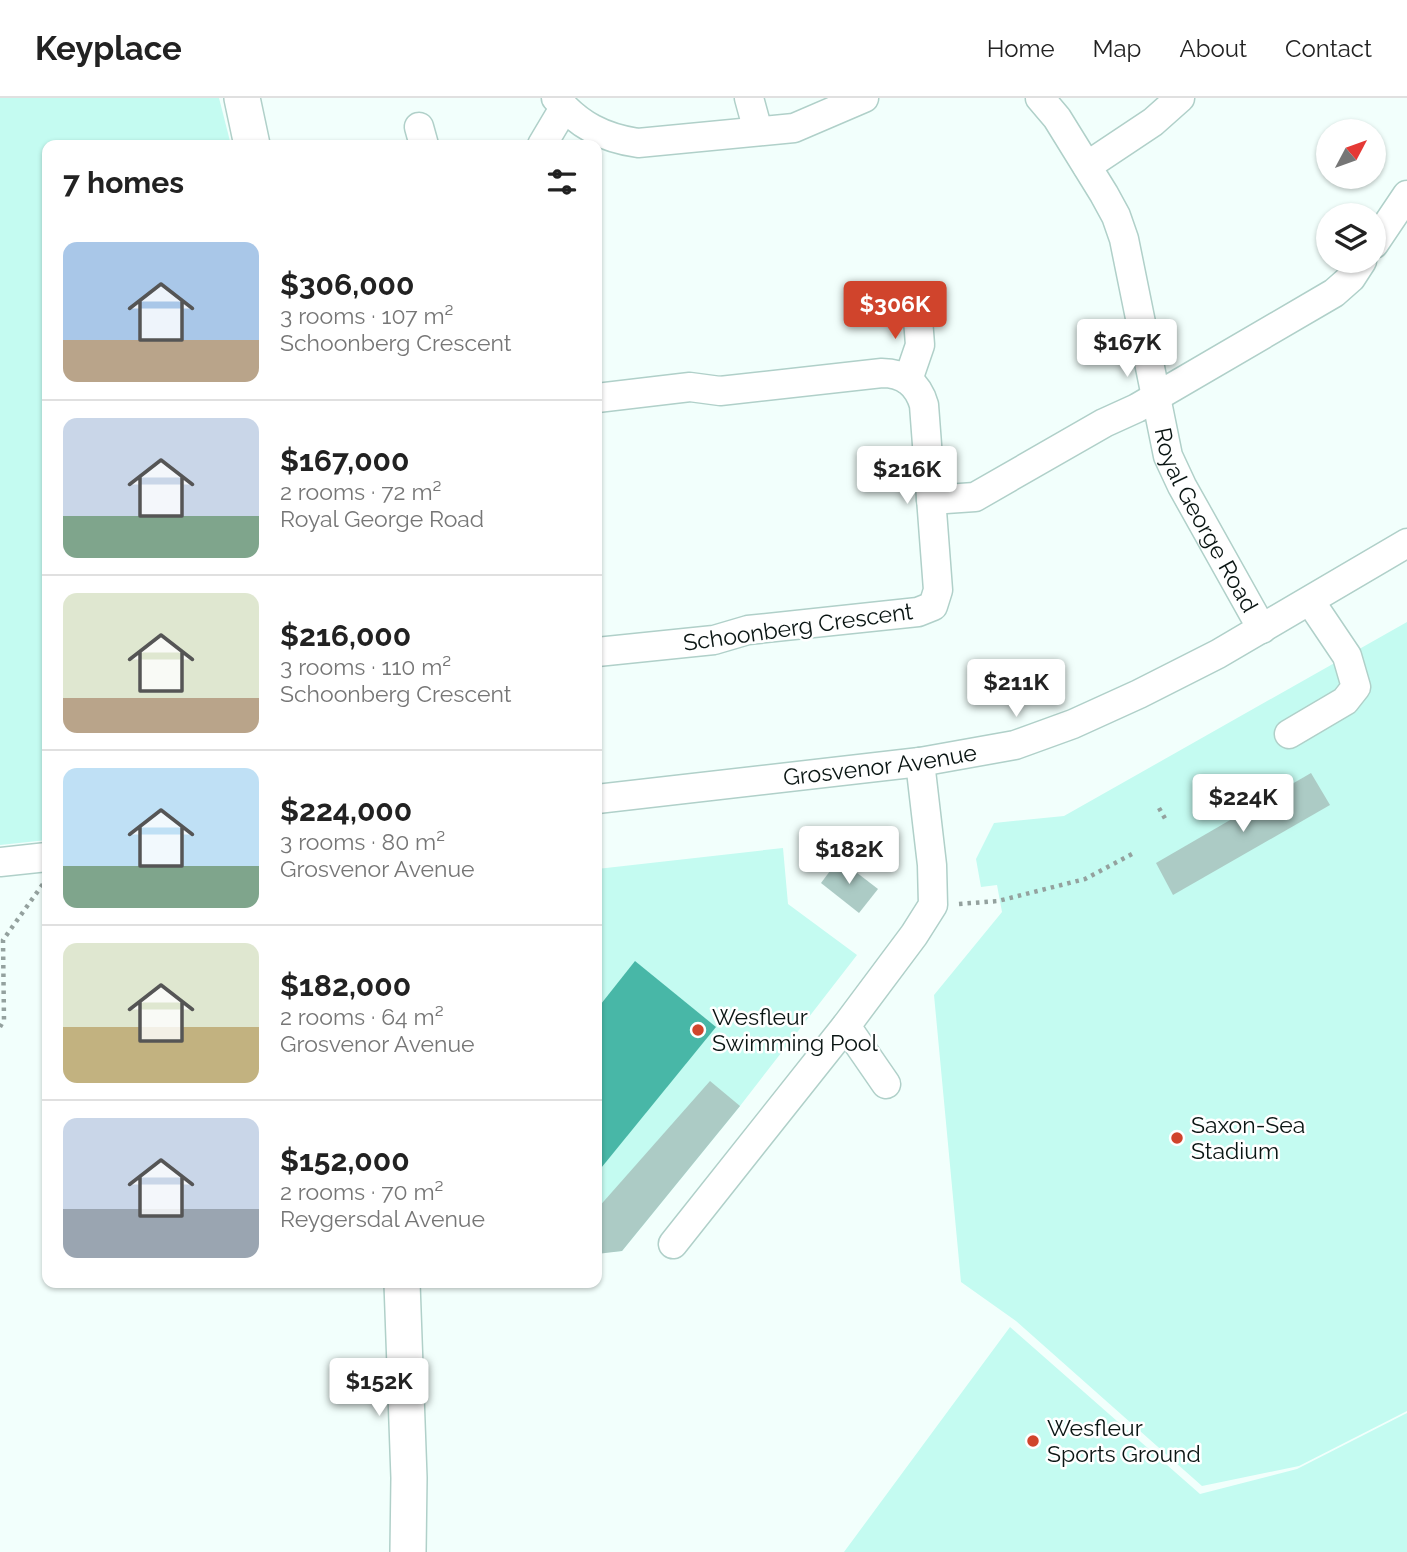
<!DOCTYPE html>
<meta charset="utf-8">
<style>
body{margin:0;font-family:Raleway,sans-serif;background:#f6f6f6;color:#222;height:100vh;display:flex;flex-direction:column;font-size:26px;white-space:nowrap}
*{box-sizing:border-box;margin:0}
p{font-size:23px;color:#767676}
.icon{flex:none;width:38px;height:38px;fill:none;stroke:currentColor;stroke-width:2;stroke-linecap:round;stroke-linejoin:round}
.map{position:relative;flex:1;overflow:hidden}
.sheet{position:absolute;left:42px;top:42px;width:560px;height:1148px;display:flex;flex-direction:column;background:#fff;border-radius:14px;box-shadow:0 2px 5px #0004}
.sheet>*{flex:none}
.needle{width:46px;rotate:49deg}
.tools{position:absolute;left:1316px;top:21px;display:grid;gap:14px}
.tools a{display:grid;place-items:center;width:70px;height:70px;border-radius:50%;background:#fff;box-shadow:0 2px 5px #0004;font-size:35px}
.price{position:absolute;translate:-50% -60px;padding:0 16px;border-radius:7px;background:#fff;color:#222;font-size:23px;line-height:46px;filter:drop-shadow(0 2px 4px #0008)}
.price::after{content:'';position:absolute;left:50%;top:42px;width:21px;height:16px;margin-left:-10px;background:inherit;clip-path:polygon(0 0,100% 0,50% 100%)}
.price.current{background:#d0442c;color:#fff}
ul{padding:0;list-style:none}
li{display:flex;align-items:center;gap:21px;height:175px;padding:0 21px}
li+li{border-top:2px solid #e0e0e0}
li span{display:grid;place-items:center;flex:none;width:196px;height:140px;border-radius:14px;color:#555}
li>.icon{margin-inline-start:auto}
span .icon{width:84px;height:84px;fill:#fffc;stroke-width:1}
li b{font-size:30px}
h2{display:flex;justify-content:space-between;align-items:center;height:84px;padding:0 21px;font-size:30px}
header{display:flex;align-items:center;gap:42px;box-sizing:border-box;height:98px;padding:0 35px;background:#fff;border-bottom:2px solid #e0e0e0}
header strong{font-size:33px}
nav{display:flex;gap:38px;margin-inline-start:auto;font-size:24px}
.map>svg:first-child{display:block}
.green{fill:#c4fbf1}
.water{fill:#48b7a7}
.building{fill:#accbc5}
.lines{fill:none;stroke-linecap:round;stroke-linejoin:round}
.minor-casing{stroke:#b0d0c9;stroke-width:31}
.major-casing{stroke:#b0d0c9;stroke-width:38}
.path{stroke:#94a19e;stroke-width:4.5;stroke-dasharray:3.5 5;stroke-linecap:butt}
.minor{stroke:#fff;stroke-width:28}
.major{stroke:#fff;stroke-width:35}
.poi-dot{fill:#d0442c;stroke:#fff;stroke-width:2.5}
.labels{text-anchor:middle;stroke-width:5;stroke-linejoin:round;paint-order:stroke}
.street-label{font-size:23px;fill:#0a1513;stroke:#fff}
.poi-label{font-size:23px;fill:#0a1513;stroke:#fff;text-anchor:start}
</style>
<header>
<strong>Keyplace</strong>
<nav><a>Home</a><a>Map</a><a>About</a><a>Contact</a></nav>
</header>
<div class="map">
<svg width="1407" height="1454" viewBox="0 0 1407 1454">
<rect width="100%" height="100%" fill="#f2fffc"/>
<g class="green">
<polygon points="0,0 219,0 231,47 47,47 47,742 0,747"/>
<polygon points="1407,524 1407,1313 1299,1368 1202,1388 1016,1223 961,1184 934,897 1002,814 997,787 981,789 976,761 994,725 1064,718"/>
<polygon points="783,750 788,806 857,857 740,1008 622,1153 597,1155 597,771"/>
<polygon points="1010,1229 1200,1396 1297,1371 1407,1315 1407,1454 844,1454"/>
</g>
<polygon class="water" points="635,863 716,929 597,1075 597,911"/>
<g class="building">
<polygon points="1311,675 1330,707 1173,797 1156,765"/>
<polygon points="839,761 878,791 859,815 821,785"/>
<polygon points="710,983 740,1008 622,1153 597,1156 597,1111"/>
</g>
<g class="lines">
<defs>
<g id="minor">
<path d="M556,0c22,27 48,40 82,45l156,-15 70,-30"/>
<polyline points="749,0 758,33"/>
<path id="s1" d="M1040,0l17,20 47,76 12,22 8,23 44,217 14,30 80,143"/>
<polyline points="419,29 424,47"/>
<polyline points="542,47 564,10"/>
<polyline points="1087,68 1153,24 1180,0"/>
<polyline points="1374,146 1407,97"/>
<polyline points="908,282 920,247 917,208"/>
<path d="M597,300l93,-11 30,4 162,-18c22,0 36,11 42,32l14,185 -5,16 -15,6 -170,18 -34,10 -117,12"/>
<polyline points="931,402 975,399 1104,325 1137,310 1334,195 1351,180 1362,163"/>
<polyline points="1289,636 1345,603 1356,589 1347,558 1310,503"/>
<path id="s2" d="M597,701l323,-37 95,-17 58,-21 66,-30 79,-40 189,-111"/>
<polyline points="0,764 47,759"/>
<polyline points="846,928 886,986"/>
<polyline points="673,1146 846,928 914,837 933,807 932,767 920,664"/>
</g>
<g id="major">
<polyline points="242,0 252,47"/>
<polyline points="402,1185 409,1380 408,1454"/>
</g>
</defs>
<use href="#minor" class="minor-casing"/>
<use href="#major" class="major-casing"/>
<g class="path">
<polyline points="1159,710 1167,724"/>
<polyline points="959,806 998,803 1085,781 1134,755"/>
<polyline points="0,929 4,922 3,842 43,786"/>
</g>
<use href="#minor" class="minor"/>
<use href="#major" class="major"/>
</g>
<g class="poi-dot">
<circle cx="698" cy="932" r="7"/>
<circle cx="1177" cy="1040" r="7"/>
<circle cx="1033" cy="1343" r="7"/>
</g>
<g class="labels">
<g class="street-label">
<text dy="8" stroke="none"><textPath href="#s1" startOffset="460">Royal George Road</textPath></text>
<text transform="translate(798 529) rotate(-8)" y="8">Schoonberg Crescent</text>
<text dy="8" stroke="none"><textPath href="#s2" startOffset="285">Grosvenor Avenue</textPath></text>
</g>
<g class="poi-label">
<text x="712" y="927">Wesfleur<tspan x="712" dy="26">Swimming Pool</tspan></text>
<text x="1191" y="1035">Saxon-Sea<tspan x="1191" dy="26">Stadium</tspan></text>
<text x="1047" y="1338">Wesfleur<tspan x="1047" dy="26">Sports Ground</tspan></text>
</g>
</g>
</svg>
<div class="tools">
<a><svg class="needle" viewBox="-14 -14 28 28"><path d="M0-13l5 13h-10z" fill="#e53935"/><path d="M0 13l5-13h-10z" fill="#767676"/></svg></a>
<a><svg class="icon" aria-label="layers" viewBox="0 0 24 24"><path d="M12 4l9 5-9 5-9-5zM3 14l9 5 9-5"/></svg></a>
</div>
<b class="price current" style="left:895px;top:243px">$306K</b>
<b class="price" style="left:1127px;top:281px">$167K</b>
<b class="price" style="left:907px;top:408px">$216K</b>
<b class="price" style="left:1016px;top:621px">$211K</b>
<b class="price" style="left:1243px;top:736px">$224K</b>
<b class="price" style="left:849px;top:788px">$182K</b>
<b class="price" style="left:379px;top:1320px">$152K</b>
<section class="sheet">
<h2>7 homes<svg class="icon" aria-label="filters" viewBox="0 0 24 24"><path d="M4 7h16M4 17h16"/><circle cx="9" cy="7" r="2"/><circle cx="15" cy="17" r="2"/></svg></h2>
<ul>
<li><span style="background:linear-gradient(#a9c7e8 70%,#b9a48a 0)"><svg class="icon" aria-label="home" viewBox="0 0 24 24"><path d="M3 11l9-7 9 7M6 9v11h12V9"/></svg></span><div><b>$306,000</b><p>3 rooms · 107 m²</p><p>Schoonberg Crescent</p></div></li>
<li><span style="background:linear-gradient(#c9d6e8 70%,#7fa58c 0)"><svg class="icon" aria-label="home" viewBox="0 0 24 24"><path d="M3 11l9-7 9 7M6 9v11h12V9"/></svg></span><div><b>$167,000</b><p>2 rooms · 72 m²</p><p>Royal George Road</p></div></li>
<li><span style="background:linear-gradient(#dfe7d0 75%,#b9a48a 0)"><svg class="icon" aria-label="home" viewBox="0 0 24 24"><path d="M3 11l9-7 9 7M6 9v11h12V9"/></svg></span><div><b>$216,000</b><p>3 rooms · 110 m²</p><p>Schoonberg Crescent</p></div></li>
<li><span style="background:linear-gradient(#bfe0f5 70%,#7fa58c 0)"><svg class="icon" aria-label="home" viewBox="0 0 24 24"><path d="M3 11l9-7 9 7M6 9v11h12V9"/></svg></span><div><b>$224,000</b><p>3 rooms · 80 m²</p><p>Grosvenor Avenue</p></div></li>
<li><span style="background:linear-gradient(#dfe7d0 60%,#c2b280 0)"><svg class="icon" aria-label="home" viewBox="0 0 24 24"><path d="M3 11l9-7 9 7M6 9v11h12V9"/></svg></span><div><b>$182,000</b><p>2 rooms · 64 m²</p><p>Grosvenor Avenue</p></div></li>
<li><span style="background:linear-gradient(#c9d6e8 65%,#9aa5b1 0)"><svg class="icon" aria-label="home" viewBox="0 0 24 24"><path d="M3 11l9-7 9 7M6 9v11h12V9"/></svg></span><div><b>$152,000</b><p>2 rooms · 70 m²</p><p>Reygersdal Avenue</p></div></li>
</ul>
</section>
</div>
